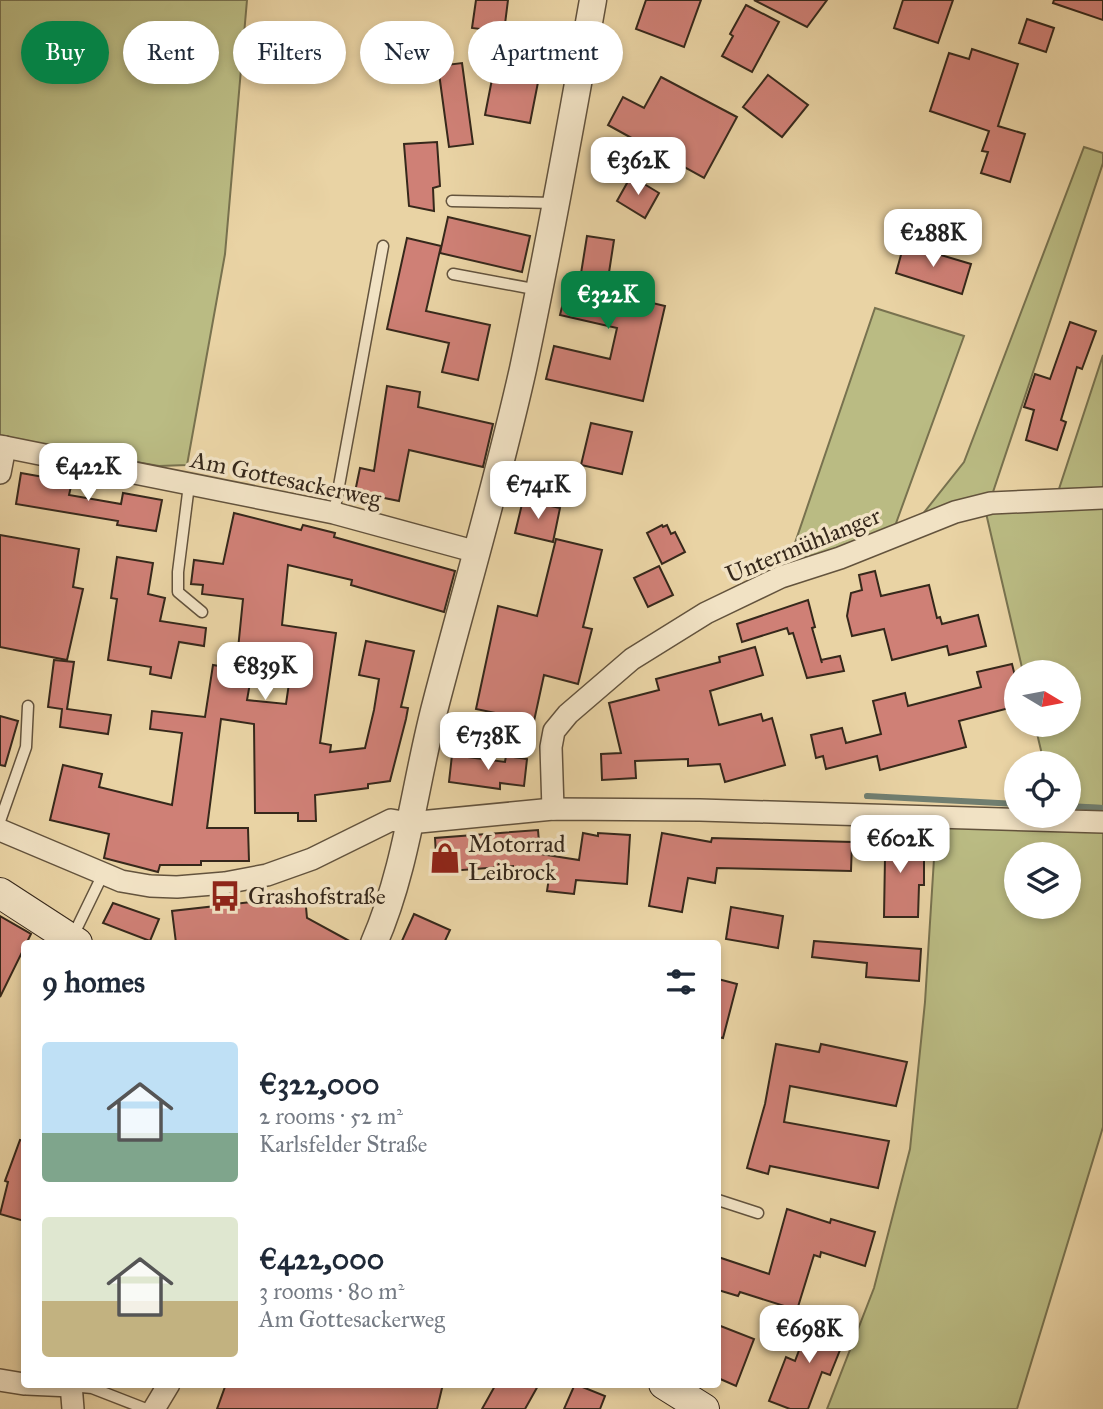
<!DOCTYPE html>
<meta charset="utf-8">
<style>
body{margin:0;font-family:"IM FELL Great Primer",serif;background:#f2f2f3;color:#1f2937;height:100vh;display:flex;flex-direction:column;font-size:26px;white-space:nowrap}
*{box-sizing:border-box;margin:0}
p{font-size:23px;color:#747a83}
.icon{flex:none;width:38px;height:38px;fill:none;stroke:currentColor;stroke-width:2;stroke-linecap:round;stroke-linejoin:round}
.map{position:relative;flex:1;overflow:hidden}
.drawer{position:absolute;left:21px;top:940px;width:700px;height:448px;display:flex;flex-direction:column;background:#fff;border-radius:7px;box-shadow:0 4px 10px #0003}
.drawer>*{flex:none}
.banner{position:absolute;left:21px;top:21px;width:700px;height:63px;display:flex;gap:14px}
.needle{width:46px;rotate:100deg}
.buttons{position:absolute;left:1004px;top:660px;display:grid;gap:14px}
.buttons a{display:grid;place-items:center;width:77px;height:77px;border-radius:50%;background:#fff;box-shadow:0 4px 10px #0003;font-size:35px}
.price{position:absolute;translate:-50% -60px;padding:0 16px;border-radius:14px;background:#fff;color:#222;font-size:23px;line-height:46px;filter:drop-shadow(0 2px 4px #0008)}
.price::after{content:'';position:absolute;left:50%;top:42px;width:21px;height:16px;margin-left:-10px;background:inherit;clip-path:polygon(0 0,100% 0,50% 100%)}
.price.on{background:#0b8043;color:#fff}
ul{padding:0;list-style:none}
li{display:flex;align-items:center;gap:21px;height:175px;padding:0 21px}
li span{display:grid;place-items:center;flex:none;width:196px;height:140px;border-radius:7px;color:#555}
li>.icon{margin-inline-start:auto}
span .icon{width:84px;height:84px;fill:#fffc;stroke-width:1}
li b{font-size:30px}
h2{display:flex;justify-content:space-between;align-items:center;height:84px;padding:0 21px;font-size:30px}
.tag{padding:0 24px;border-radius:32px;background:#fff;box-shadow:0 4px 10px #0003;font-size:24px;line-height:63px}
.tag.on{background:#0b8043;color:#fff}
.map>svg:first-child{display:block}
.green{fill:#babb83;stroke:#78724f;stroke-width:2;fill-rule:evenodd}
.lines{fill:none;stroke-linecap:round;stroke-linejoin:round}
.stream{stroke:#707e70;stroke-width:6}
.building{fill:#cf8076;stroke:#36281b;stroke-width:2;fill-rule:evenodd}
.service-casing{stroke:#63533d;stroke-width:13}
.minor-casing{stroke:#63533d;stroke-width:24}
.tertiary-casing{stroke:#63533d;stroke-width:29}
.secondary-casing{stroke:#36281b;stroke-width:32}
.service{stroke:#f1e2c4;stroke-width:10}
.minor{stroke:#f1e2c4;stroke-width:21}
.tertiary{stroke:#f1e2c4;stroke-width:26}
.secondary{stroke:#f1e2c4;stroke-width:30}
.labels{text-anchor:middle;stroke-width:7;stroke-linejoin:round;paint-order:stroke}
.street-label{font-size:24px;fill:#36281b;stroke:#f1e2c4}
.poi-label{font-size:24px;fill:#36281b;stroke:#f1e2c4;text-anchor:start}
</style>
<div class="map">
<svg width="1103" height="1409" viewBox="0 0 1103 1409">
<rect width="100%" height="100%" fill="#e9d3a4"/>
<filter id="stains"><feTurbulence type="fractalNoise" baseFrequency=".00286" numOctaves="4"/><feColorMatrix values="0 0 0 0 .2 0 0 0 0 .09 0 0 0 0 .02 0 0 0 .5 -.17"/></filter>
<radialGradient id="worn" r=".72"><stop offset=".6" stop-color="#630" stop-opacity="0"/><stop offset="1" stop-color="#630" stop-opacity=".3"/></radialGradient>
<g class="green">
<polygon points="0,0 247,0 225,254 187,465 159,466 0,438"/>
<polygon points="1084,147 1103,153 1103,163 992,495 922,515 964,462"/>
<polygon points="875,308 964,336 895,526 805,562 795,543"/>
<polygon points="1103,355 1103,806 1069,805 1069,763 1044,763 1035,725 1069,724 1069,672 1023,672 986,513 1054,504"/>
<path d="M936,827l167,4v296l-86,282h-190l47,-121 36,-139 15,-147zM1017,854h52v52h-52z"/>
</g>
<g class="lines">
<g class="stream">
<polyline points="867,796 1017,804"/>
<polyline points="1069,806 1103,808"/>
</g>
</g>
<g class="building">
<polygon points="476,0 508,0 504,32 472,28"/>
<polygon points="646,0 701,0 684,47 636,29"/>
<polygon points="754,0 827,0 807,27"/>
<polygon points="903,0 953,0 938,43 894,28"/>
<polygon points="1054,0 1103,0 1103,20 1053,3"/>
<polygon points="746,5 779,22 752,72 722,56 733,36 730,34"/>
<polygon points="1027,19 1054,28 1046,52 1019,43"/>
<polygon points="972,49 1018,64 998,126 1025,134 1010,182 981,173 988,152 982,151 989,131 930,111 949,53 969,59"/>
<polygon points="505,60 541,67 530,123 485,115 493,74 502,75"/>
<polygon points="462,63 473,144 449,147 438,66"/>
<polygon points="768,75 808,105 782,137 743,107"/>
<polygon points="661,77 737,117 704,178 608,125 623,97 644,108"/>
<polygon points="437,142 440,186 433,188 434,211 409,206 404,144"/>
<polygon points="631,176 659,193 645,218 617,201"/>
<polygon points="448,217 530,236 522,272 440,253"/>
<polygon points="587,236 614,240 606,292 665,306 643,401 546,379 554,346 610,359 617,328 560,315 568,283 579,286"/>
<polygon points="407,238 441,246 426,311 490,325 478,380 442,372 449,343 387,329"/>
<polygon points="904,244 971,264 962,294 896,273"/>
<polygon points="1070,322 1096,331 1082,369 1077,367 1061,420 1066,422 1057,450 1026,440 1034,410 1024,407 1035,374 1050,379"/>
<polygon points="387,386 420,392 418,407 493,424 483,467 409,450 399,501 355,492 360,468 374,471"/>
<polygon points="591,423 632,432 622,474 581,465"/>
<polygon points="21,473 72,482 69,495 121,504 123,493 162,500 156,531 117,525 118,521 16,504"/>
<polygon points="523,500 560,508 553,542 515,533"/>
<path d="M234,513l67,17 2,-5 32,8 -1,4 121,34 -11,41 -93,-27 1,-5 -64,-15 -6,60 54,8 -16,110 11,2 -1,7 35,-4 9,-38 5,-31 -20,-4 7,-34 48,10 -13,56 7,1 -2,11 -16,62 -22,3v4l-53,7 1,26h-18v-8h-43l-1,-89 -33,-5 -14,109h41l1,33h-48v4h-41l-2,7 -54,-14 5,-24 -59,-14 13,-55 39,9 -3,13 73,18 10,-72 -32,-4 2,-18 53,6 8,-52 23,4 7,-70 -41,-5 1,-9 -12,-1 3,-24 29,4zM254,660l38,3 -6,41 -39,-4z"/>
<polygon points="662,525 663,527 667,525 671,534 675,532 685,552 662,564 647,533"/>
<polygon points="0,535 79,549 73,587 83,589 67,660 0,647"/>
<polygon points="556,539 602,550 583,627 592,629 578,684 544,675 534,721 476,709 498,606 537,616"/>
<polygon points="117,557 153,563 148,594 165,598 160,621 206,628 204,646 179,642 171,678 150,674 151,667 108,660 117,599 111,598"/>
<polygon points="659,566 673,595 648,607 634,578"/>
<polygon points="875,571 881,596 929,585 937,618 940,617 942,624 978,615 986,646 949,655 947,646 892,660 884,629 852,636 847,616 851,593 862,590 859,575"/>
<polygon points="808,600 815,627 812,628 822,663 821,660 840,656 844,671 807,678 793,633 789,634 787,628 742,642 737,624"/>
<polygon points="755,647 763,675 710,691 719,725 761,714 763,721 772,718 785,765 725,782 720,764 688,766 688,759 635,761 636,778 602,780 601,754 621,753 609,703 659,690 656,679 720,662 719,657"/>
<polygon points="54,660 74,662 67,709 111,715 108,734 60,727 62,709 48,707"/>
<polygon points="1012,664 1017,684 1017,706 959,721 966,747 880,770 877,756 826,769 823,756 816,758 811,735 842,728 846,743 881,734 873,701 905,693 908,706 981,687 977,672"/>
<polygon points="0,716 18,721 5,766 0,765"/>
<polygon points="452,755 505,762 506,756 527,759 524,786 500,783 500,789 449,782"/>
<polygon points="538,830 540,854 579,860 583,833 598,836 598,833 630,835 627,884 576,880 574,894 547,891 550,871 513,874 513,866 437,872 435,838"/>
<polygon points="662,833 711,842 712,838 852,842 851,871 717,868 715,883 688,878 682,912 649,906"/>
<polygon points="869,834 890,836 889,844 924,844 924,885 919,885 918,917 884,917 885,857 867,855"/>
<polygon points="305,896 307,918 353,943 176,943 172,911"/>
<polygon points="113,903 159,919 150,941 103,923"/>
<polygon points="731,907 783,916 778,948 726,939"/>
<polygon points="414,914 450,930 444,943 401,943"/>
<polygon points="0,916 31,934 0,997"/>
<polygon points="814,941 921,949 919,981 866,977 867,963 812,957"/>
<polygon points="718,979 737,984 723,1038 718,1037"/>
<polygon points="776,1044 819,1052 821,1044 907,1062 896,1106 790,1086 784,1122 889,1141 878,1188 770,1166 768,1174 747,1168 765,1104"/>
<polygon points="20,1140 24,1141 24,1221 0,1214 8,1182 5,1181"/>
<polygon points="787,1209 830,1223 831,1219 875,1232 865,1266 821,1252 820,1257 814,1255 797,1310 740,1292 738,1296 718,1290 718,1257 769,1274"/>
<polygon points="812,1316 848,1330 830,1375 822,1372 808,1409 790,1409 769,1401 786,1357 795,1361"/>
<polygon points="718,1325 754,1339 736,1386 718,1378"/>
<polygon points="226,1384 443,1384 437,1409 217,1409"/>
<polygon points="496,1384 539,1384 525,1409 482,1409"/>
<polygon points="575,1384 605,1396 600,1409 564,1409"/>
</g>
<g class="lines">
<defs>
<g id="service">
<polyline points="452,201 554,203"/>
<polyline points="453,274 539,290"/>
<polyline points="189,485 178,572 178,592 202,612"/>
<polyline points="334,513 383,246"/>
<polyline points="0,821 26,747 28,706"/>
<polyline points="72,938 103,874"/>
<polyline points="718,1202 718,1200 758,1213"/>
<polyline points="71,1386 92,1388 146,1409"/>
</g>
<g id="minor">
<polyline points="0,446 334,513 477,552"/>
<polyline points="0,473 5,447"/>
<polyline points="553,809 551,747 554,731 568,714 632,659 706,613 781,577 840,558 955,512 991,503 1103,498"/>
<polyline points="0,830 121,881 150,886 177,887 225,883 267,875 312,859 391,820 409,823 553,809 700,810 1103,822"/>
<polyline points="0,1380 24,1384"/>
<polyline points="27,1384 71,1386"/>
<polyline points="71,1384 73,1409"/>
<polyline points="154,1409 169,1384"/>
</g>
<path id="tertiary" d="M374,943c33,-75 41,-161 62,-240 29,-111 62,-222 87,-334 26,-122 48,-245 70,-369"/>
<g id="secondary">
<polyline points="0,893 77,943"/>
<polyline points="664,1384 704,1409"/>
</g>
</defs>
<use href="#service" class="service-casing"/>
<use href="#minor" class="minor-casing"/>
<use href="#tertiary" class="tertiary-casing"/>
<use href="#secondary" class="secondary-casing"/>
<use href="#service" class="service"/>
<use href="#minor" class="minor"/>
<use href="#tertiary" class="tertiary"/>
<use href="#secondary" class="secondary"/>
</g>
<defs>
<symbol id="shop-bare" viewBox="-9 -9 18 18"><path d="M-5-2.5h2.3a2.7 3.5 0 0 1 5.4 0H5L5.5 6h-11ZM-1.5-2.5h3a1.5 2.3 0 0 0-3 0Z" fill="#8f2418" stroke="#f1e2c4" stroke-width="2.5" paint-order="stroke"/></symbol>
<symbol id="bus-bare" viewBox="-9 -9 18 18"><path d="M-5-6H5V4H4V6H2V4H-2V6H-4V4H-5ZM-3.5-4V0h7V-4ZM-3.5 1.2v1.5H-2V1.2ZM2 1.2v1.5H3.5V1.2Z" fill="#8f2418" stroke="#f1e2c4" stroke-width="2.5" paint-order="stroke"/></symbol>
</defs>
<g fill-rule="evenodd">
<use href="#shop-bare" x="423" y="836" width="44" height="44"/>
<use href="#bus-bare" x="203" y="874" width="44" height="44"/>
</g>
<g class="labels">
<g class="street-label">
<text transform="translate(286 479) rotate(12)" y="8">Am Gottesackerweg</text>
<text transform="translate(803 545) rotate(-22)" y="8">Untermühlanger</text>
</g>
<g class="poi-label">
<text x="468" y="852">Motorrad<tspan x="468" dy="28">Leibrock</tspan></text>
<text x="248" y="904">Grashofstraße</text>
</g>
</g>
<rect width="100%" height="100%" filter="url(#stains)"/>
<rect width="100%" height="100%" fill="url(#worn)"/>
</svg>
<div class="buttons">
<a><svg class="needle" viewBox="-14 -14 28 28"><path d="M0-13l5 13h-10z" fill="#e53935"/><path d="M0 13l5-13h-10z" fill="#747a83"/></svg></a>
<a><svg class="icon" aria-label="locate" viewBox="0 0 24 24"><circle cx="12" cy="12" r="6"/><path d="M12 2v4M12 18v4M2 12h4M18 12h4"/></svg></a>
<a><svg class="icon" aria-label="layers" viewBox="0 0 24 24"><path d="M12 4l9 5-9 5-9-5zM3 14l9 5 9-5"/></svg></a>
</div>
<b class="price" style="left:638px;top:197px">€362K</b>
<b class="price" style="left:933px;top:269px">€288K</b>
<b class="price on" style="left:608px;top:331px">€322K</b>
<b class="price" style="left:88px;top:503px">€422K</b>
<b class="price" style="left:538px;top:521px">€741K</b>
<b class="price" style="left:265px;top:702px">€839K</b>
<b class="price" style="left:488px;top:772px">€738K</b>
<b class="price" style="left:900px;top:875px">€602K</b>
<b class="price" style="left:809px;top:1365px">€698K</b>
<div class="banner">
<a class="tag on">Buy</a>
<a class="tag">Rent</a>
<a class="tag">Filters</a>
<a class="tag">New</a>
<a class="tag">Apartment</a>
</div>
<section class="drawer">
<h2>9 homes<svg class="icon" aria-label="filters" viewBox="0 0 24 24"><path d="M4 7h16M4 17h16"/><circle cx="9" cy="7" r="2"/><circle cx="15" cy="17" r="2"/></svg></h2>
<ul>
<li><span style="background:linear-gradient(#bfe0f5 65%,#7fa58c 0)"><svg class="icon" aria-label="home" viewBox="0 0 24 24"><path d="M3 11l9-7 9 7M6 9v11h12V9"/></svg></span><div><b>€322,000</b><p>2 rooms · 52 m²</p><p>Karlsfelder Straße</p></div></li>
<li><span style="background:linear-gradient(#dfe7d0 60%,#c2b280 0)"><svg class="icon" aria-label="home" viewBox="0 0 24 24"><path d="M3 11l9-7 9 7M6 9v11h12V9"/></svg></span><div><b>€422,000</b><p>3 rooms · 80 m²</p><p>Am Gottesackerweg</p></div></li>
</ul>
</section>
</div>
